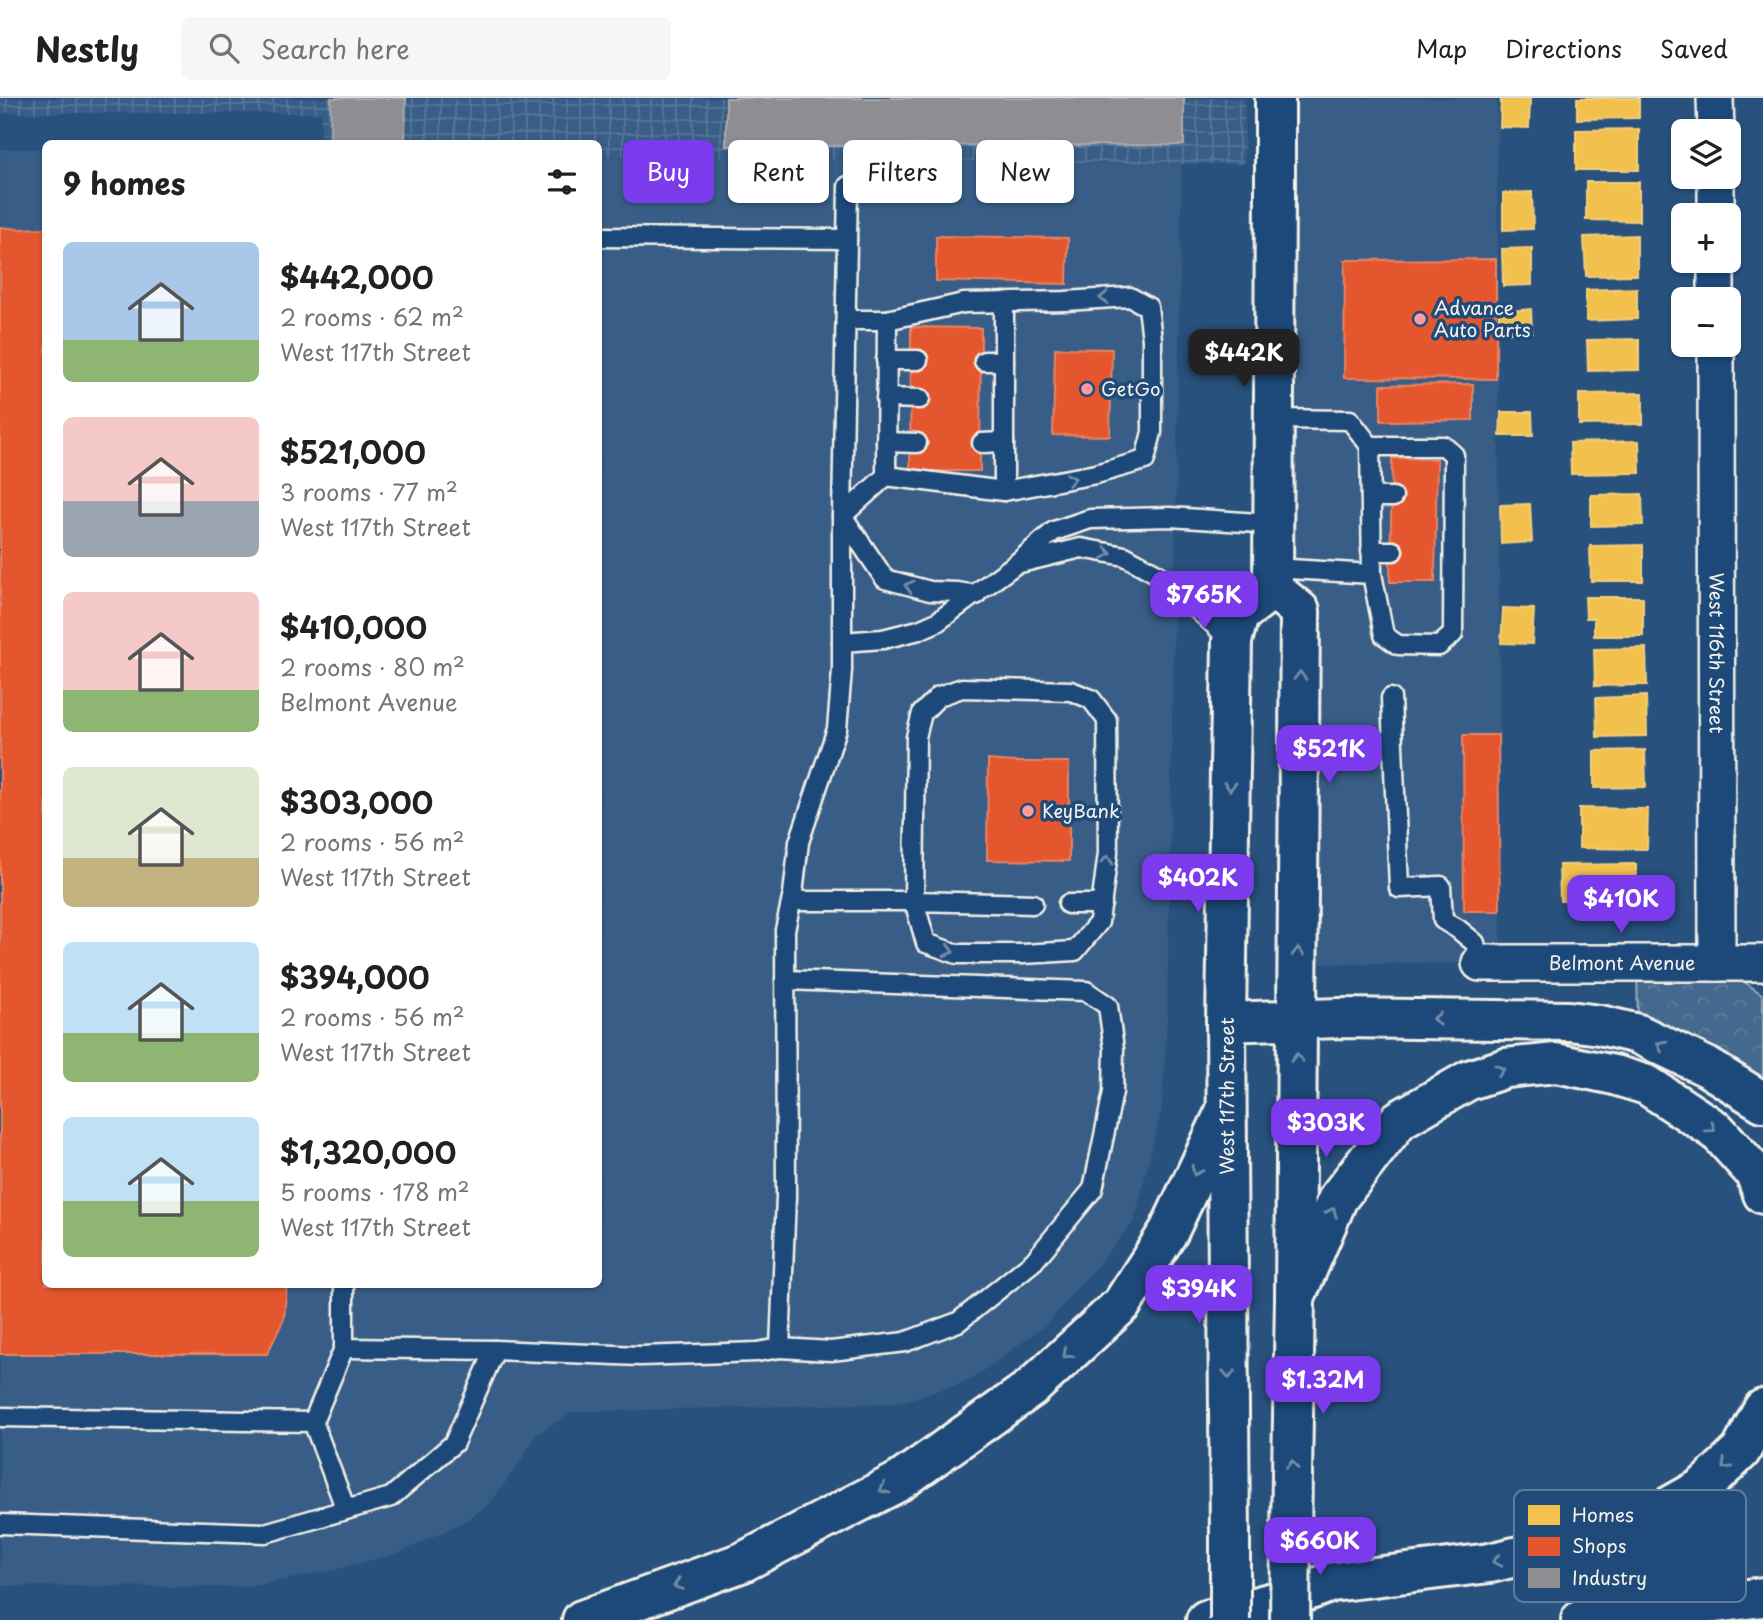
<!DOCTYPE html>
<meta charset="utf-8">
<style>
body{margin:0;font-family:"Playpen Sans",sans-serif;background:#f6f6f6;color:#202124;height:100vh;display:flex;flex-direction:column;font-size:26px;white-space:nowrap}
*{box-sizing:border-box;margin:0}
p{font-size:23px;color:#757577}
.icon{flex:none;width:38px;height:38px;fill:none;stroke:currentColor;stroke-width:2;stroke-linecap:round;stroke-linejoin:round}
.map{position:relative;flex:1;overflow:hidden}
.drawer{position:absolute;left:42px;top:42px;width:560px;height:1148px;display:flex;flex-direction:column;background:#fff;border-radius:10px;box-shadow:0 2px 5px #0004}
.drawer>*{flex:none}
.hud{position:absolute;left:623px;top:42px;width:665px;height:63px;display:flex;gap:14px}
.buttons{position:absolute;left:1671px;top:21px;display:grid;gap:14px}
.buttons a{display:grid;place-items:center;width:70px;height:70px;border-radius:10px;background:#fff;box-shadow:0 2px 5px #0004;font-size:35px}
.price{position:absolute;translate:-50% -60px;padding:0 16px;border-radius:14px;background:#7c3aed;color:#fff;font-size:23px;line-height:46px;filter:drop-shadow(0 2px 4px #0008)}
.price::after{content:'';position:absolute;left:50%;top:42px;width:21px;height:16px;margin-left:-10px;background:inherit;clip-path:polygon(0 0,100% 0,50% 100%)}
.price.selected{background:#222;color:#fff}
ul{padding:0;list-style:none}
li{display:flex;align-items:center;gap:21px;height:175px;padding:0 21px}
li span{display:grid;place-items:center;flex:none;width:196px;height:140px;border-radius:10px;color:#555}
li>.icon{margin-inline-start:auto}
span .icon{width:84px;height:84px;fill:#fffc;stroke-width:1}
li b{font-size:30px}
h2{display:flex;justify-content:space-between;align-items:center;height:84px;padding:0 21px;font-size:30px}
.chip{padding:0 24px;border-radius:10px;background:#fff;box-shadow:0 2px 5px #0004;font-size:24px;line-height:63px}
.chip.selected{background:#7c3aed;color:#fff}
header{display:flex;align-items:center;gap:42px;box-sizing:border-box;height:98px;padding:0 35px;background:#fff;border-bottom:2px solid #e0e0e0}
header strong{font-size:33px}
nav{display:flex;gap:38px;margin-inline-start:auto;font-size:24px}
.search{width:490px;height:63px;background:#f6f6f6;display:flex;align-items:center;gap:18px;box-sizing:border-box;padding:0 24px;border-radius:10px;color:#757577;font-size:26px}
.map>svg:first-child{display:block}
.built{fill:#375d86}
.industrial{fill:url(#industrial-grid)}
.forest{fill:url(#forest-crowns);stroke:#9cacbb;stroke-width:2}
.homes{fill:#f2c14e;stroke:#f3cf7c;stroke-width:2}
.shops{fill:#e4572e;stroke:#e98566;stroke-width:2}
.industry{fill:#8d8d92;stroke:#acabac;stroke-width:2}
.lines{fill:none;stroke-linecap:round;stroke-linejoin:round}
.service-casing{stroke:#f4f1e8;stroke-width:23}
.minor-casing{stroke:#f4f1e8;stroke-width:40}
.secondary-casing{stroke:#f4f1e8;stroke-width:44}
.motorway-casing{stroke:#f4f1e8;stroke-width:44}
.service{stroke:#1f4a7a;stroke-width:18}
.minor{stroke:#1f4a7a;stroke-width:35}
.secondary{stroke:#1f4a7a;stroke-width:38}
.motorway{stroke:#1f4a7a;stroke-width:38}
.secondary-bridge-casing{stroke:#f4f1e8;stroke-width:44;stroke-linecap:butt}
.secondary-bridge{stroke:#1f4a7a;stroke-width:38}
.oneway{stroke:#748da6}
.poi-dot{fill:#ff9aa2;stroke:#1f4a7a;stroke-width:2.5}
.labels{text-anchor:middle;stroke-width:7;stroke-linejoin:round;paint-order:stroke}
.poi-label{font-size:19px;fill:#f4f1e8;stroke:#1f4a7a;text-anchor:start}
.street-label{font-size:19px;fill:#f4f1e8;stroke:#1f4a7a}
.key{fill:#1f4a7a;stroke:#5f7c9b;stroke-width:2}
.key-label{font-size:19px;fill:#f4f1e8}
</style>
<header>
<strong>Nestly</strong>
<div class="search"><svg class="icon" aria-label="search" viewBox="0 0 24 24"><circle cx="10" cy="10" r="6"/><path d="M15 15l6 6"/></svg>Search here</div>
<nav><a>Map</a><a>Directions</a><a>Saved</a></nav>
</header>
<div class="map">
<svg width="1763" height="1522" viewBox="0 0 1763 1522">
<defs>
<pattern id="industrial-grid" width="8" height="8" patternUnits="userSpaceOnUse" patternTransform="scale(1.75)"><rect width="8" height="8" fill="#375d86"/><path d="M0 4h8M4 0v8" fill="none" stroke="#557597"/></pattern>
<pattern id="forest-crowns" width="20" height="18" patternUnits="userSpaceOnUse" patternTransform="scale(1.75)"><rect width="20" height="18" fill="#45688e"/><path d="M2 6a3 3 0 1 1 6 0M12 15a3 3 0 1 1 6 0" fill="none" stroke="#607e9e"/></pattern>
</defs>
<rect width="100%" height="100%" fill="#28517e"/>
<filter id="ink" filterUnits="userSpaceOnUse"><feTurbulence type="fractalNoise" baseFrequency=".0143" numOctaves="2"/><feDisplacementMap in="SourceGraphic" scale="14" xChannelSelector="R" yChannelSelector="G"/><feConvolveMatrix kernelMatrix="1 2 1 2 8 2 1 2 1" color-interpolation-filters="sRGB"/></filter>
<g filter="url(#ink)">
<g class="built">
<polygon points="1274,0 1497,0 1501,865 1298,866 1300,514 1273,491"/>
<polygon points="0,51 46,51 46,1186 598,1186 599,58 1182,66 1167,924 1162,1010 1134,1124 1046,1227 969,1283 898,1305 573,1314 536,1337 523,1360 491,1404 469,1421 402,1454 330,1473 248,1489 0,1488"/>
</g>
<polygon class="industrial" points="0,0 1245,0 1244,66 1182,66 599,58 598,46 321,45 321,15 0,15"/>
<polygon class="forest" points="1637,865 1717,865 1763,897 1763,1004 1638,936"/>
<g class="homes">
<polygon points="1501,0 1530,0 1529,30 1500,29"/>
<polygon points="1577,0 1639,0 1639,20 1577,21"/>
<polygon points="1639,31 1639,72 1576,72 1576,32"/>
<polygon points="1586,84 1639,84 1639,123 1586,122"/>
<polygon points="1532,94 1533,131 1503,132 1503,95"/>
<polygon points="1637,137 1637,177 1586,178 1584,139"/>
<polygon points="1532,150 1532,187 1503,188 1502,151"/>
<polygon points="1637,190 1637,221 1586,223 1586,192"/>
<polygon points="1531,211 1532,234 1499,235 1499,214"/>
<polygon points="1639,241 1639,272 1588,273 1587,242"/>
<polygon points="1643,295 1643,326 1579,327 1579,296"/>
<polygon points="1501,314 1532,314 1533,338 1500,338"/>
<polygon points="1639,343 1640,375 1571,376 1570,345"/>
<polygon points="1642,396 1643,427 1591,428 1591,397"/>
<polygon points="1530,406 1532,444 1501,446 1500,407"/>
<polygon points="1643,447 1643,483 1591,483 1590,448"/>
<polygon points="1585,499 1643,499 1643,538 1594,538 1594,520 1586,520"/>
<polygon points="1503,510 1534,511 1532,546 1501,545"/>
<polygon points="1646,550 1647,587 1595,588 1594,551"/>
<polygon points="1646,598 1647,638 1597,639 1596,600"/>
<polygon points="1645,652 1646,689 1594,690 1594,653"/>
<polygon points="1579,710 1648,711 1647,751 1579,750"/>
<polygon points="1636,766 1636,802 1560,803 1559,767"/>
</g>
<g class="shops">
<polygon points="0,129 19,131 46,130 46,1186 287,1186 284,1221 267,1256 0,1256"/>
<polygon points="936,138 1068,140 1067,186 936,183"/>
<polygon points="1496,161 1496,281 1344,280 1345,162"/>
<polygon points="911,229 981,230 980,373 910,373"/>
<polygon points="1055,250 1112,251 1110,338 1053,337"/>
<polygon points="1473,286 1473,322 1381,323 1381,287"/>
<polygon points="1392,360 1437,361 1435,484 1390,484"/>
<polygon points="1463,637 1498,637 1500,813 1464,813"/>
<polygon points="988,662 1014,664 1069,664 1069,763 987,762"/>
</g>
<g class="industry">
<polygon points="331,0 406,0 405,46 330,46"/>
<polygon points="726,0 1184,0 1184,47 726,48"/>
</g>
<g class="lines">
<defs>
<g id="service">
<polyline points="598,139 847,141"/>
<polyline points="886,262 918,262"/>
<polyline points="984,263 1004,263"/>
<polyline points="886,300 920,301"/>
<polyline points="886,344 917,345"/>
<polyline points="982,345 1004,344"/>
<polyline points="1370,348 1372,476"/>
<polyline points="886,378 1004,393 1096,376 1145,362 1152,334 1152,241 1148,209 1130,199 1065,203 964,205 887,222"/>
<polyline points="1004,393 1004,204"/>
<polyline points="1371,399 1393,399"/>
<polyline points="842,418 886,378 887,222 846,222"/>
<polyline points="843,419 885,481 930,493 957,494 976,497"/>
<polyline points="1371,453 1393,453"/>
<polyline points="1020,465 1081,450 1125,458 1159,477 1232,543"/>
<polyline points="1273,470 1372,476 1384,537 1398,547 1439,548 1453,536 1454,357 1444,348 1370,348 1350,322 1274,321"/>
<polyline points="842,544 883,541 919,532 937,524 1017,465 1054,433 1090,421 1170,419 1273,426"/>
<polyline points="1391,600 1399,790 1441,788 1443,822 1458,831 1475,845 1480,865"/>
<polyline points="792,803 914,803 916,639 922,615 939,598 962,590 1071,593 1091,601 1107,622 1108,755 1099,824 1075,853 1023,856 957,856 926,845 914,803 1033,806"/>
<polyline points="1068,806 1102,806"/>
<polyline points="344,1186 344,1250 495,1252 640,1258 757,1254 780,1250 786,1098 785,832 793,796 799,744 837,631 839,608 842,572 842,418 848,88"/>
<polyline points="780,1250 831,1253 905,1244 958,1224 1034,1163 1093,1091 1113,994 1114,951 1108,908 1086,893 785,882"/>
<polyline points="0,1319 313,1324 344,1250"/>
<polyline points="313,1324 346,1412"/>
<polyline points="0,1426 265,1435 391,1399 454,1345 495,1252"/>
</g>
<g id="minor">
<polyline points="1715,0 1716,33"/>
<polyline points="1716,79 1716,117"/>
<polyline points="1716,163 1716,201"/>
<path id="s1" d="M1716,247l1,618"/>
<path id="s2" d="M1480,865h283"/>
</g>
<g id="secondary">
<polyline points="1273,491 1300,513 1295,1200 1291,1435"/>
<polyline points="1273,491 1275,90 1275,0"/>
<polyline points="1230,1441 1226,924 1232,543 1239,517 1273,491"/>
</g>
<g id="motorway">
<polyline points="1226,924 1339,920 1569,923 1600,927 1638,936 1707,969 1763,1004"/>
<polyline points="1295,1200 1338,1100 1399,1022 1469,982 1506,970 1556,965 1614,977 1647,987 1717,1033 1755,1075 1763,1096"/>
<polyline points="582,1522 743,1464 900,1383 1031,1290 1122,1206 1169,1133 1226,1012"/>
<polyline points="1206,1522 1288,1500 1332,1484 1490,1465 1628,1432 1702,1390 1741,1353 1763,1311"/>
<polyline points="1581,1522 1763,1499"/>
</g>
</defs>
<use href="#service" class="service-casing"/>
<use href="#minor" class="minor-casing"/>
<use href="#secondary" class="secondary-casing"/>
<use href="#motorway" class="motorway-casing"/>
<use href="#service" class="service"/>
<use href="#minor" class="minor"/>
<use href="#secondary" class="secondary"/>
<use href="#motorway" class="motorway"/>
<defs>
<g id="secondary-bridge">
<polyline points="1230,1522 1230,1441"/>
<polyline points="1290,1522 1291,1435"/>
</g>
</defs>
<use href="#secondary-bridge" class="secondary-bridge-casing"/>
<use href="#secondary-bridge" class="secondary-bridge"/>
</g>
<defs><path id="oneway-chevron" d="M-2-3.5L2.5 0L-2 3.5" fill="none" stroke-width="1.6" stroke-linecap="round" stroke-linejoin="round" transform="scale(1.75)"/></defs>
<g class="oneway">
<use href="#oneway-chevron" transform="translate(1104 200) rotate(176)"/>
<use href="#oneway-chevron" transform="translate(1071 381) rotate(-11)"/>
<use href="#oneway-chevron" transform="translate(1107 455) rotate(10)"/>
<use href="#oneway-chevron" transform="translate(909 488) rotate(-165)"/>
<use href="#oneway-chevron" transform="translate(1300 578) rotate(-90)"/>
<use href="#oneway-chevron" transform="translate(1230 688) rotate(91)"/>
<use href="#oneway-chevron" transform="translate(1107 762) rotate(-85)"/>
<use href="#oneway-chevron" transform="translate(949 853) rotate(16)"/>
<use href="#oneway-chevron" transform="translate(1298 854) rotate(-90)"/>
<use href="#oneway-chevron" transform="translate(1437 921) rotate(-179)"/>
<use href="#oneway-chevron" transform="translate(1661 947) rotate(-154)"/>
<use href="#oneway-chevron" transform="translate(1297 960) rotate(-90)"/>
<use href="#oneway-chevron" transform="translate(1500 972) rotate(-15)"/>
<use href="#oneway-chevron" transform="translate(1711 1030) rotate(36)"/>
<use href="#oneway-chevron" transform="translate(1196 1073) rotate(115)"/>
<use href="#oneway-chevron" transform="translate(1332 1114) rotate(-67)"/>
<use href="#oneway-chevron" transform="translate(1067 1256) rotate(138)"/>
<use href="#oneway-chevron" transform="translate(1229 1276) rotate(89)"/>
<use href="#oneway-chevron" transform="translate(1292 1367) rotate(-89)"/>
<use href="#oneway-chevron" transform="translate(1726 1367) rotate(136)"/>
<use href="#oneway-chevron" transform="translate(884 1391) rotate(153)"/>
<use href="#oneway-chevron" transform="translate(1497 1463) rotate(167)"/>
<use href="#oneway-chevron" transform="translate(678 1487) rotate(160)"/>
</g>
</g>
<g class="poi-dot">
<circle cx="1420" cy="221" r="7"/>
<circle cx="1087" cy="291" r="7"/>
<circle cx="1028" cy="713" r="7"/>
</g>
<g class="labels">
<g class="poi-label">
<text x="1434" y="217">Advance<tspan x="1434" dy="22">Auto Parts</tspan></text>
<text x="1101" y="298">GetGo</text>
<text x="1042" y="720">KeyBank</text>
</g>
<g class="street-label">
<text dy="7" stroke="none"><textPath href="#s1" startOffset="308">West 116th Street</textPath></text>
<text dy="7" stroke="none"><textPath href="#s2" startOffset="142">Belmont Avenue</textPath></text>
<text transform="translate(1227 998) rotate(-90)" y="7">West 117th Street</text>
</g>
</g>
<rect x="1514" y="1392" width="232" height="112" rx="10" class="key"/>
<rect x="1528" y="1407" width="32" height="20" fill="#f2c14e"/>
<rect x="1528" y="1439" width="32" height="19" fill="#e4572e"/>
<rect x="1528" y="1470" width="32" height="20" fill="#8d8d92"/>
<g class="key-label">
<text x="1572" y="1424">Homes</text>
<text x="1572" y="1455">Shops</text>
<text x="1572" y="1487">Industry</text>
</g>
</svg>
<div class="buttons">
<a><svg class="icon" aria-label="layers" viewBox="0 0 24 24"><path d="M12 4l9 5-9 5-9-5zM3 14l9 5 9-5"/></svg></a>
<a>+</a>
<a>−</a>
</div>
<b class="price selected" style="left:1244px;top:291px">$442K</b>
<b class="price" style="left:1204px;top:533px">$765K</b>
<b class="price" style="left:1329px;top:687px">$521K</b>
<b class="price" style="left:1198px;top:816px">$402K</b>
<b class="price" style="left:1621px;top:837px">$410K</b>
<b class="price" style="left:1326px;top:1061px">$303K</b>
<b class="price" style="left:1199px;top:1227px">$394K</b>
<b class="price" style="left:1323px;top:1318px">$1.32M</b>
<b class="price" style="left:1320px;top:1479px">$660K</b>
<div class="hud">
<a class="chip selected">Buy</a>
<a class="chip">Rent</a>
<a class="chip">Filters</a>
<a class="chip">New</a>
</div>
<section class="drawer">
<h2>9 homes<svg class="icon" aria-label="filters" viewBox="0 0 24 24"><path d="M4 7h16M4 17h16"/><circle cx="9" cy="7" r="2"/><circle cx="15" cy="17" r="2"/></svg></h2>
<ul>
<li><span style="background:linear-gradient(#a9c7e8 70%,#8fb573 0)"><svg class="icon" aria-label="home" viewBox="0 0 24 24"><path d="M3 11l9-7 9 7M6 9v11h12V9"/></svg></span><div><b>$442,000</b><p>2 rooms · 62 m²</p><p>West 117th Street</p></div></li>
<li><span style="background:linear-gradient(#f6c9c9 60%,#9aa5b1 0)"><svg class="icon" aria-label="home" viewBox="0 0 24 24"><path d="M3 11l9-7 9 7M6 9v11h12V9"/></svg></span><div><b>$521,000</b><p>3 rooms · 77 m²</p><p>West 117th Street</p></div></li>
<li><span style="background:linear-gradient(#f6c9c9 70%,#8fb573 0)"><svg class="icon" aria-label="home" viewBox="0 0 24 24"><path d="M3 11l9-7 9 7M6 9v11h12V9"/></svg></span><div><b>$410,000</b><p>2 rooms · 80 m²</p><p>Belmont Avenue</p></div></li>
<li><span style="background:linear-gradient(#dfe7d0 65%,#c2b280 0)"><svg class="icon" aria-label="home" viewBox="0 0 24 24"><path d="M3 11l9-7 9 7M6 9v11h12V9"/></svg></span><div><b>$303,000</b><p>2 rooms · 56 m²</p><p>West 117th Street</p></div></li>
<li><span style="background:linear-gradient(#bfe0f5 65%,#8fb573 0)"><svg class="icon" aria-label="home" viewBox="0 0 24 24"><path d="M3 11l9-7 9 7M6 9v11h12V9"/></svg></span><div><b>$394,000</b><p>2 rooms · 56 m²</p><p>West 117th Street</p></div></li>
<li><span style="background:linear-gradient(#bfe0f5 60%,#8fb573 0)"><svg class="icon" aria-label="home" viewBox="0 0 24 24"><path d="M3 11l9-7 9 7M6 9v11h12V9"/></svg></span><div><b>$1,320,000</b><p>5 rooms · 178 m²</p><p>West 117th Street</p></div></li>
</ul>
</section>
</div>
